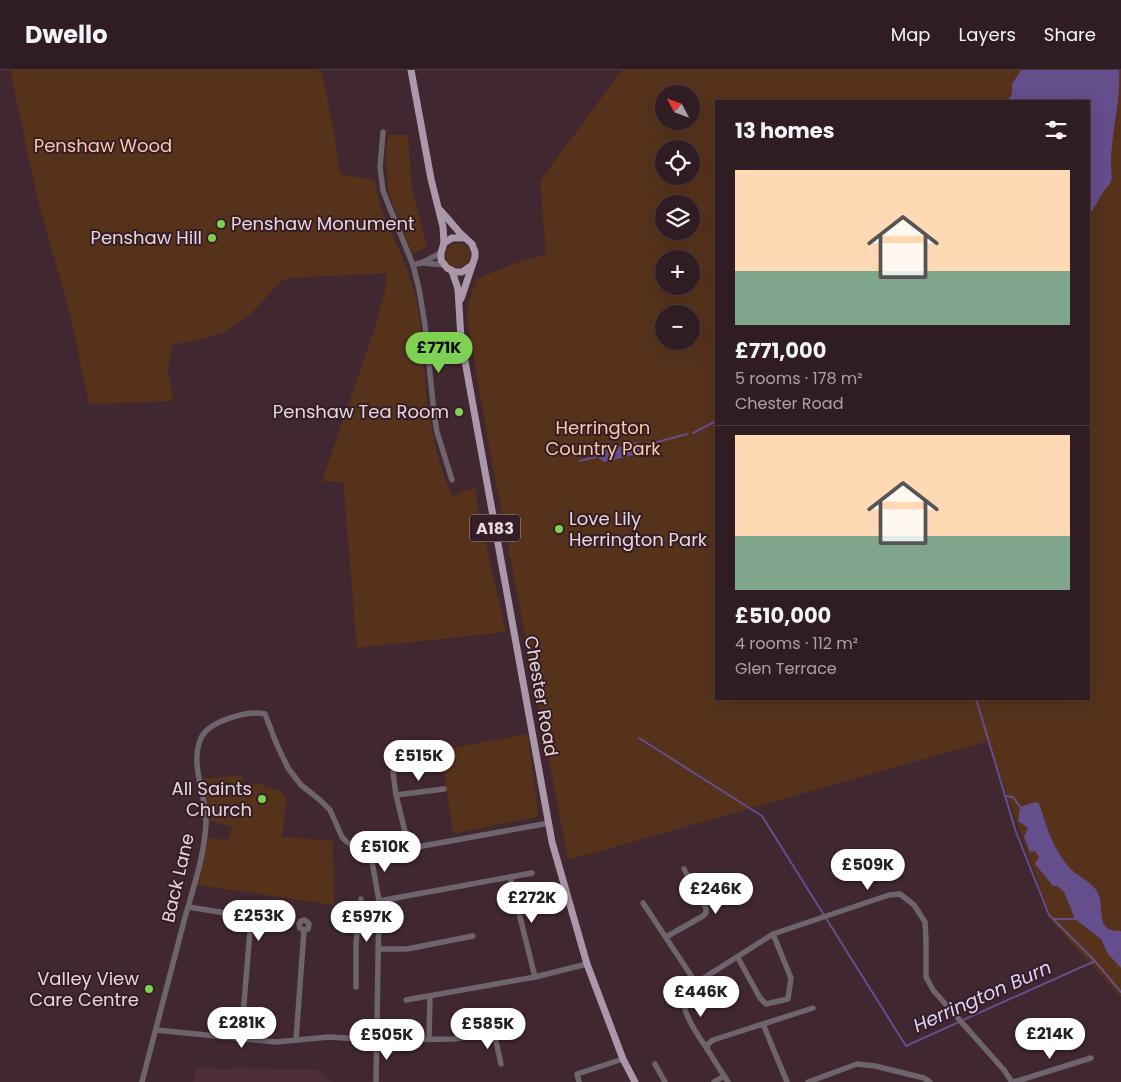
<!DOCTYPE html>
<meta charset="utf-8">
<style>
body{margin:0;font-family:Poppins,sans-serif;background:#3c2a31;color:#f1f3f6;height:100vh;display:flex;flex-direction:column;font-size:19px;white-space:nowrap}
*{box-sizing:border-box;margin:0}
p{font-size:16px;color:#a8a2a6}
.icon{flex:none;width:28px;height:28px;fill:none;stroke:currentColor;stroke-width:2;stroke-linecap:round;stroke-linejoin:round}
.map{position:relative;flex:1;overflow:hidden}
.sheet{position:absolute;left:715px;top:30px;width:375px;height:600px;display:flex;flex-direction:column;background:#301d24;border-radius:0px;box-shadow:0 5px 20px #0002,0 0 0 1px #4b3b41}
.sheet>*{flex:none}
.needle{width:32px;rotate:311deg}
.fabs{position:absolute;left:655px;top:15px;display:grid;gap:10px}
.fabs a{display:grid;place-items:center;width:45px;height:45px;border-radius:50%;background:#301d24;box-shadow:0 5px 20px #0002,0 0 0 1px #4b3b41;font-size:25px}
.price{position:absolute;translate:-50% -42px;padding:0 11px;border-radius:18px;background:#fff;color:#222;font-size:16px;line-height:32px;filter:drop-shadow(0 1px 2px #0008)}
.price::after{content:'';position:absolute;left:50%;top:30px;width:15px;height:11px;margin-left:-8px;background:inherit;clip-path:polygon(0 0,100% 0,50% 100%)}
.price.current{background:#7ed153;color:#111}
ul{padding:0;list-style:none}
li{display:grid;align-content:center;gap:10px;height:265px;padding:0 20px}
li+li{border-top:1px solid #4b3b41}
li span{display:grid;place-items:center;height:155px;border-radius:0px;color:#555}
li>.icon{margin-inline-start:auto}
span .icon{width:90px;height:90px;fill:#fffc;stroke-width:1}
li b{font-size:21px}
h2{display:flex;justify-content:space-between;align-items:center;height:60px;padding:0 20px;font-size:21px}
header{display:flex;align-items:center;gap:30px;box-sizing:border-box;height:70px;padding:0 25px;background:#301d24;border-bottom:1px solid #4b3b41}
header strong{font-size:24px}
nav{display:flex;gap:28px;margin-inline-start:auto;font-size:18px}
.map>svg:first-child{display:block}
.built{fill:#4d2d39}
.green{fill:#56321b;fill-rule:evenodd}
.water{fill:#644e8b}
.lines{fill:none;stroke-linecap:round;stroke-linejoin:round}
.stream{stroke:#644e8b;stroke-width:2}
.minor{stroke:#6e646d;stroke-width:5.5}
.major{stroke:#ab98aa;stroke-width:7}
.poi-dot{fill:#7ed153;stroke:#351d26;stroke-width:2}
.labels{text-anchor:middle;stroke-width:4;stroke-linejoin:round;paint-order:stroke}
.shield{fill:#351d26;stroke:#b29ea5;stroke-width:1}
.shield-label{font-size:16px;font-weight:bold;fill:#e7d6dc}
.park-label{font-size:18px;fill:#fdc6a5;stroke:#351d26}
.poi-label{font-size:18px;fill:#e7d6dc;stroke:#351d26;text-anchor:end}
.street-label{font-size:18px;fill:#e7d6dc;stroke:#351d26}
.water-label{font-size:19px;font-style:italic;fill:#ded3f8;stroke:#351d26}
</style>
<header>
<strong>Dwello</strong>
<nav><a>Map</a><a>Layers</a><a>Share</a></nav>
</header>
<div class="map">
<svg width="1121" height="1012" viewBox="0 0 1121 1012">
<rect width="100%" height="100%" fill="#402730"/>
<polygon class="built" points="197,997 230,1000 232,998 319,1000 332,1012 193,1012"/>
<g class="green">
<path d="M10,0h307l2,2 3,1 11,54 7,47 34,6 8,31 27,62 -2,3c15,13 17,105 21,128 4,31 11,65 25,93l9,-5 14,-4 1,16 29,128 -149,16 -14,-166 -21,-1 53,-154 11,-40 1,-14 -94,5 -11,2 -31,34 -30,20 -48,11 -5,23 5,33 -84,3 -19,-90 -32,-113z"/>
<path d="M622,0h499v927l-69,-75 -64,-181 -420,119 -79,-414 -22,-127 1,-15 9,-25 33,-14 36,-11 -6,-73zM664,24h27v27h-27zM716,31h373v598h-373zM664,79h27v27h-27zM664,134h27v27h-27zM664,189h27v27h-27zM664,244h27v27h-27z"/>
<polygon points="388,65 408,65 412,120 427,177 412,184 388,121 386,86"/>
<circle cx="458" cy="185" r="12"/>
<polygon points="528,664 538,745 536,747 453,764 441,680"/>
<polygon points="243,705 243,713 263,714 263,715 282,722 287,729 282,767 333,771 334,835 198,815 204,779 210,768 226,770 230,767 232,756 210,751 203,709"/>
</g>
<g class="water">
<path d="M1021,0h98c2,29 -7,59 -8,89 -1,7 2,16 0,23 -2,4 -5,5 -7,9 -6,8 -8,16 -15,23v-113h-81l4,-8v-9z"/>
<polygon points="635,372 640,373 643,377 643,380 638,384 604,392 599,388 601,379 628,375"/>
<path d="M1035,732l4,1c7,22 14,46 29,63 7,9 24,16 29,25 9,16 -4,41 24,40v37l-13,-14 -7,-15 -26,-20 -11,-27 -7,-6h-4l-18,-22 4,-7 -4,-6 -5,1 -6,-15 4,-9 -10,-7 2,-14z"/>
</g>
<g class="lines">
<g class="stream">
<polyline points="693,363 716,351"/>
<polyline points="642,376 687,364"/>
<polyline points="580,391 599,386"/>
<polyline points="976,629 1016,762 1049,845 1094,890"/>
<polyline points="639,668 762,746 906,976 959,952"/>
<polyline points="1005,726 1013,727 1020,737"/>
<polyline points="1054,849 1075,849"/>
<polyline points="963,950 1095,891 1121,922"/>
</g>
<g class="minor">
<polyline points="383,62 380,97 383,121 413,195 419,219 425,255 434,343 437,362 452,410"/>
<polyline points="422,193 445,195"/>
<polyline points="413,195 421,193 441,183"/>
<polyline points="393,702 396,725 409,778"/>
<polyline points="396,725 444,719"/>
<polyline points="370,780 379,831 376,1012"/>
<polyline points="510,807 535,907"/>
<polyline points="379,831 532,803"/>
<polyline points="643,833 696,913 773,864 889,825 900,824 914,835 925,852 926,870 926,907 933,920 1004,1000 1012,1012"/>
<polyline points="188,837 239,845 247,852 250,861 241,969"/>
<polyline points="666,867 703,846 706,843 706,838 684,799"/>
<polyline points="378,879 407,879 473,866"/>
<polyline points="738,888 760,928 766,934 788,929 791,908 773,864"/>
<path d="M696,913c-29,13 1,50 11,66"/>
<polyline points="356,917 356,873 361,829"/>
<polyline points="406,930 535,907 587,894"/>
<polyline points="763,954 787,1012"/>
<polyline points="156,960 276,972 329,967 377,970 454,969 519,957"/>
<polyline points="494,962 501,994"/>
<polyline points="429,969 430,926"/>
<polyline points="296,970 304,860 300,858 299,854 301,851 305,850 309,854 308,859 304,860"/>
<polyline points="655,994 665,1012"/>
<path d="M142,1012c14,-54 28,-108 42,-161 9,-32 20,-64 22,-97 1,-28 -17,-59 -5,-86 8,-17 47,-28 64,-24l12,31 11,23 13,17 19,15 10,10 12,27 5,5 8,5 15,3 25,1 154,-28"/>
<polyline points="579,1012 577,1004 623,989"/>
<polyline points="714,1012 724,1006"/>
<polyline points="728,1012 707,979 708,974 713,970 813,938"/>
<polyline points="808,1012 857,994 875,996 924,1008 930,1012"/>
<polyline points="1014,1012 1091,988"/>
</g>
<g class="major">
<polyline points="411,0 431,109 443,157 444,173 441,183 441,190 447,198 455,202 462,202 472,195"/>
<polyline points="441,141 460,163 472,174 475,182 475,187 461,229"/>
<polyline points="444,173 452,168 464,168"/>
<polyline points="452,201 458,219 461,269 552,772 587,894 623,989 635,1012"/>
</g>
</g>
<g class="poi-dot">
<circle cx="221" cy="154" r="5"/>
<circle cx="212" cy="168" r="5"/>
<circle cx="459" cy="342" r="5"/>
<circle cx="559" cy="459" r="5"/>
<circle cx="262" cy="729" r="5"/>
<circle cx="149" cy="919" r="5"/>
</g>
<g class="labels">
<rect class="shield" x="470" y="444.5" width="50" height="27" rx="4"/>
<g class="shield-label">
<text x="495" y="464">A183</text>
</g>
<g class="park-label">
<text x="103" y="82">Penshaw Wood</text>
<text x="603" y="364">Herrington<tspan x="603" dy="21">Country Park</tspan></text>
</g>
<g class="poi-label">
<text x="231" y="160" text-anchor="start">Penshaw Monument</text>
<text x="202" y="174">Penshaw Hill</text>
<text x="449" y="348">Penshaw Tea Room</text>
<text x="569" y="455" text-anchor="start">Love Lily<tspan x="569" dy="21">Herrington Park</tspan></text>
<text x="252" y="725">All Saints<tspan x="252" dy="21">Church</tspan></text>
<text x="139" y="915">Valley View<tspan x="139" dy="21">Care Centre</tspan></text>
</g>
<g class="street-label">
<text transform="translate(541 626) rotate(80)" y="6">Chester Road</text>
<text transform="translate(178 808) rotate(-77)" y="6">Back Lane</text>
</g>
<g class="water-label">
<text transform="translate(982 926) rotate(-24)" y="7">Herrington Burn</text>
</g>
</g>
</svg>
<div class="fabs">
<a><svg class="needle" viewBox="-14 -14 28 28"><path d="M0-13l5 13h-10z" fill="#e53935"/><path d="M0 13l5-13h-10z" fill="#a8a2a6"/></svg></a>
<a><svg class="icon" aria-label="locate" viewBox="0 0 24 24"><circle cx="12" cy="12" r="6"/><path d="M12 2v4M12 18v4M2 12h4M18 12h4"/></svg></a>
<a><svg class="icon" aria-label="layers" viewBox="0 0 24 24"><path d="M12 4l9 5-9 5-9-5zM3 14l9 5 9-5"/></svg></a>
<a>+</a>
<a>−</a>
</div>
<b class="price current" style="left:439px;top:304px">£771K</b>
<b class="price" style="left:419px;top:712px">£515K</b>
<b class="price" style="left:385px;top:803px">£510K</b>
<b class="price" style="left:868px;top:821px">£509K</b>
<b class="price" style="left:716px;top:845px">£246K</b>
<b class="price" style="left:532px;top:854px">£272K</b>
<b class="price" style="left:259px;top:872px">£253K</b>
<b class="price" style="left:367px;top:873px">£597K</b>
<b class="price" style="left:701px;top:948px">£446K</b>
<b class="price" style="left:242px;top:979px">£281K</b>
<b class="price" style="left:488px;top:980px">£585K</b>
<b class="price" style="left:1050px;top:990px">£214K</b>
<b class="price" style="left:387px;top:991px">£505K</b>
<section class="sheet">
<h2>13 homes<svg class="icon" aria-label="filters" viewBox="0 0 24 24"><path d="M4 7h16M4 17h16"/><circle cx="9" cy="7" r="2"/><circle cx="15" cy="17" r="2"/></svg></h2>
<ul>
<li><span style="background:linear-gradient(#ffd9b3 65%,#7fa58c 0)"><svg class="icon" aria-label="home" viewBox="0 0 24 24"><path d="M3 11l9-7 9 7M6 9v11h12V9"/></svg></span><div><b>£771,000</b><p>5 rooms · 178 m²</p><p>Chester Road</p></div></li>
<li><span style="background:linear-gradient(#ffd9b3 65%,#7fa58c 0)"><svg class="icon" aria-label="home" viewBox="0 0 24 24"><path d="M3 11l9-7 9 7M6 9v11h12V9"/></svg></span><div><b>£510,000</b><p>4 rooms · 112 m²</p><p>Glen Terrace</p></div></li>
</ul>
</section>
</div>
